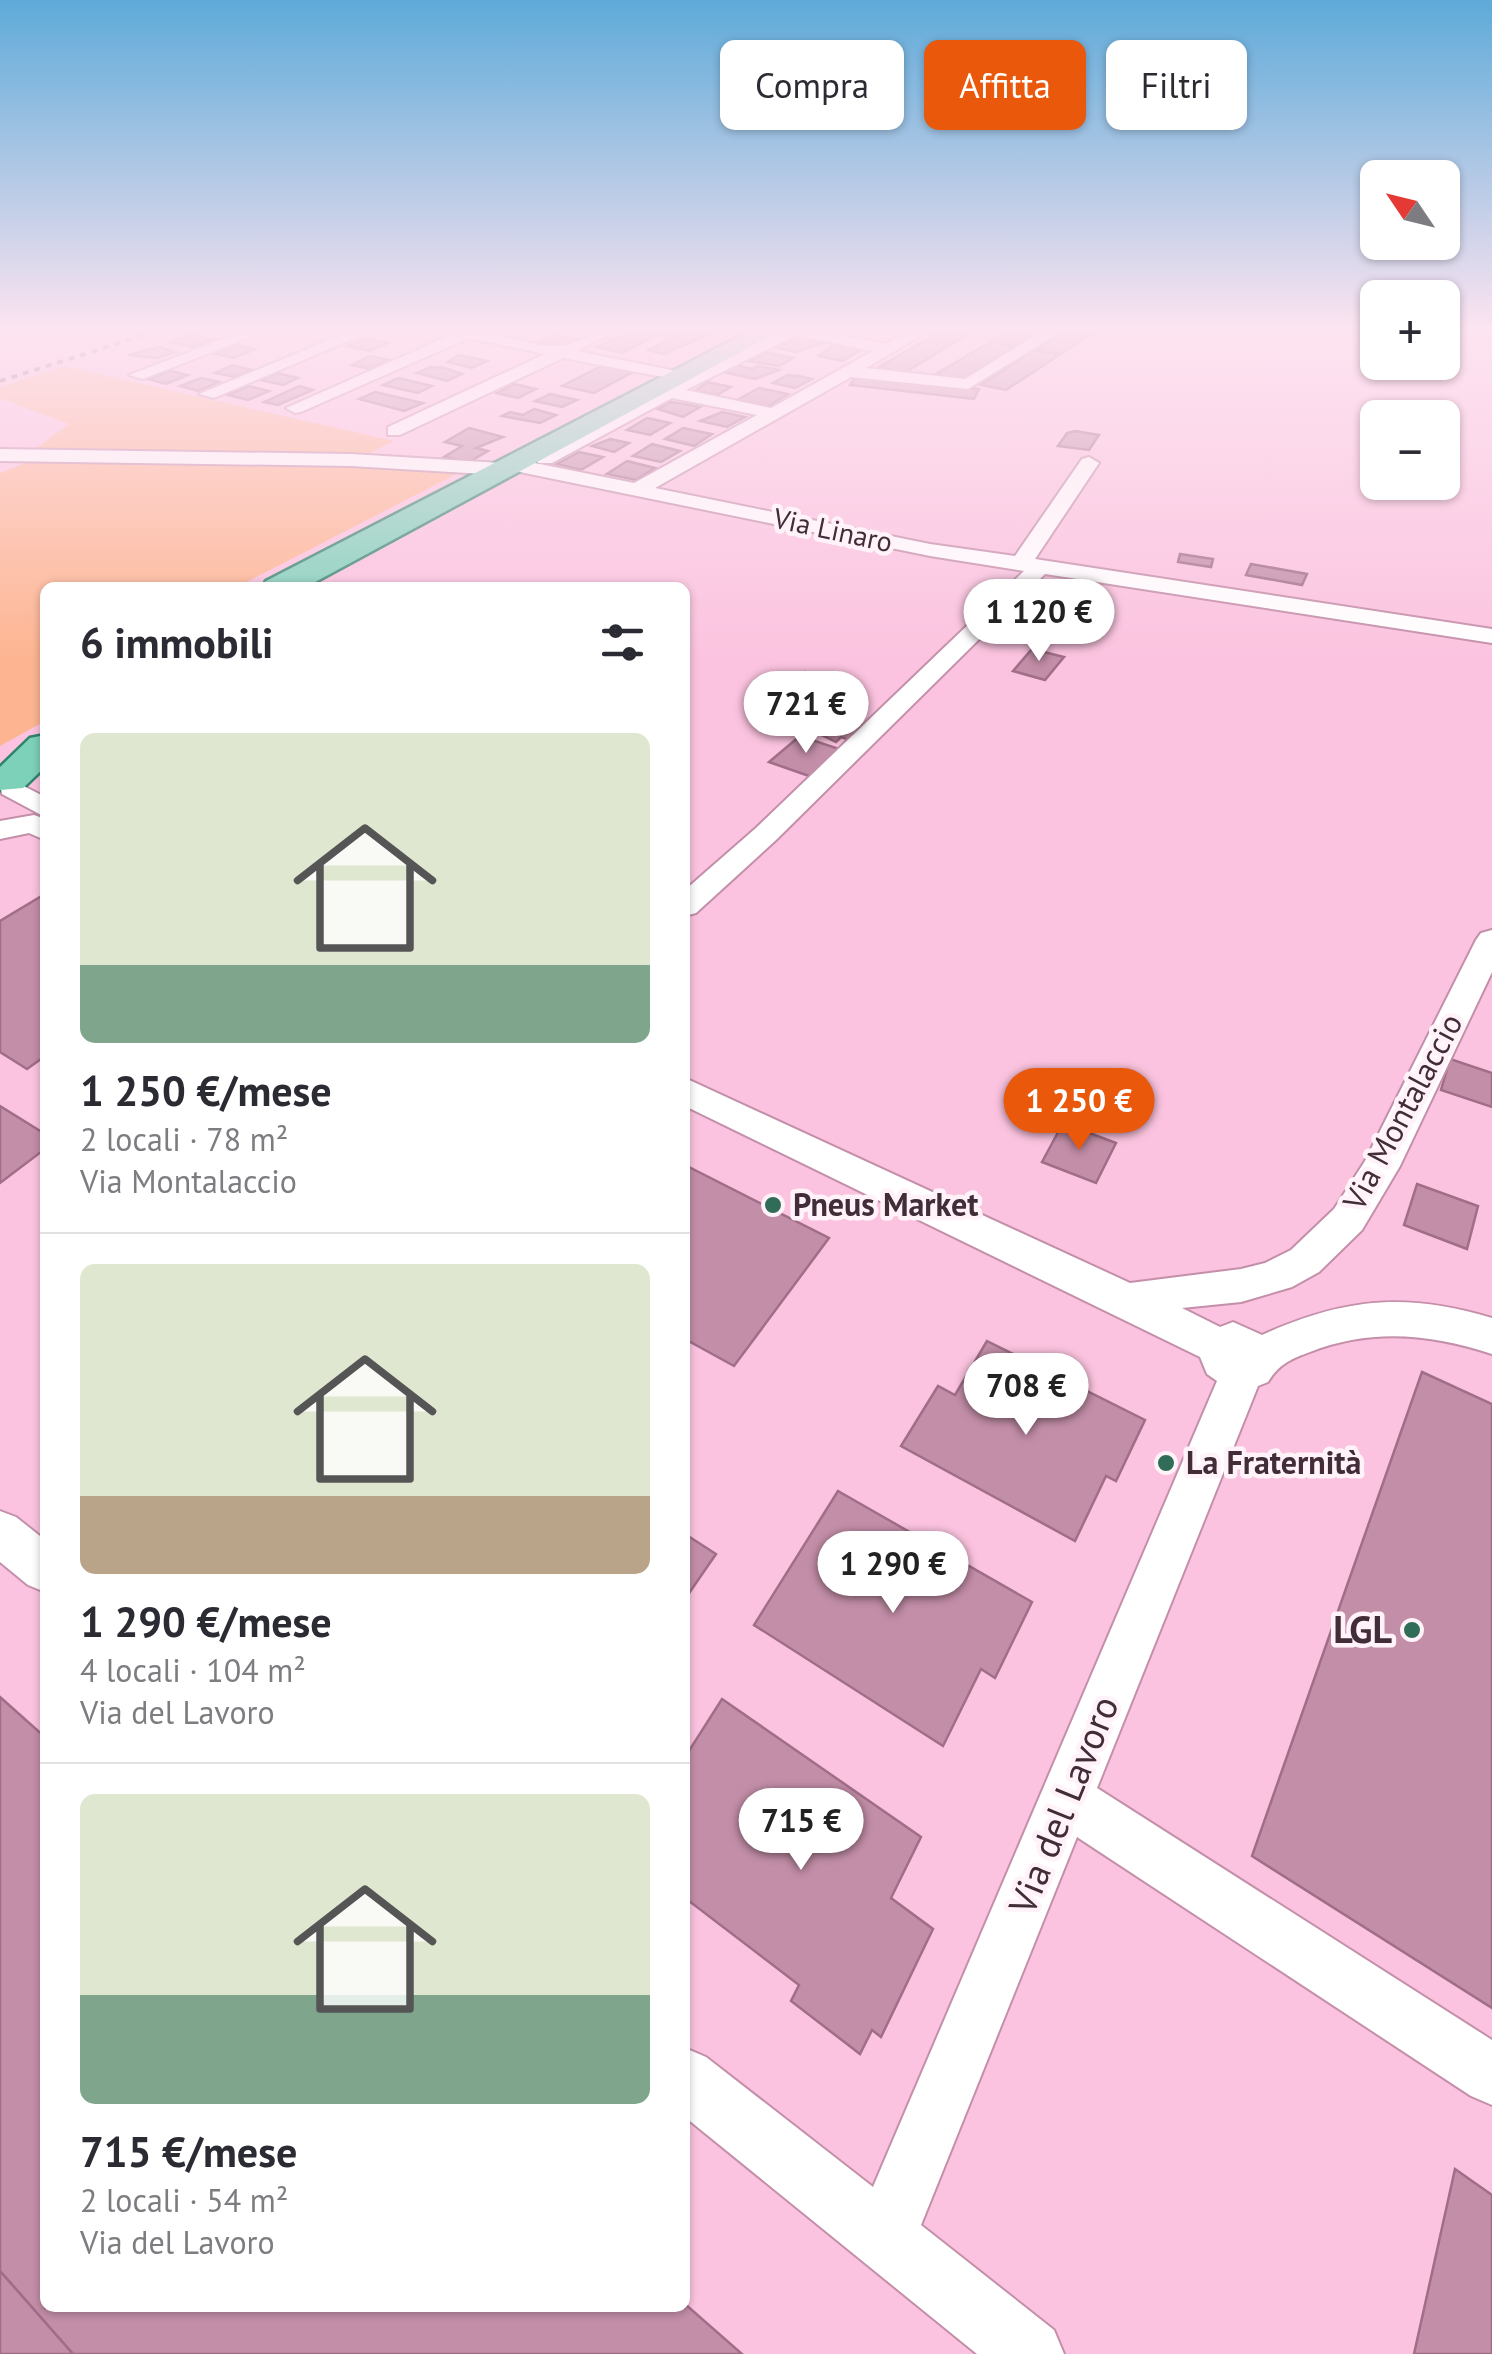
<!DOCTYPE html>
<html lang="it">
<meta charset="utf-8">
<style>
body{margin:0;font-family:"PT Sans",sans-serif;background:#f7f7f7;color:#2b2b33;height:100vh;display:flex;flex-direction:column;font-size:38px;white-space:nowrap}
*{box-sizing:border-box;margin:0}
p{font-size:32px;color:#7c7c81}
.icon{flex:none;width:55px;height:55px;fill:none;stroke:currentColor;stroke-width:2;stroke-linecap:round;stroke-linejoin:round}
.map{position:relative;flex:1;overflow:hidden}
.panel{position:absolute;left:40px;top:582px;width:650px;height:1730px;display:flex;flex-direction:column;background:#fff;border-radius:15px;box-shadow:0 2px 8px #0004}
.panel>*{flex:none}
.hud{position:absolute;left:720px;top:40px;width:620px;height:90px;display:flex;gap:20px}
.needle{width:65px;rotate:305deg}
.controls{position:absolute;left:1360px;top:160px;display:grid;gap:20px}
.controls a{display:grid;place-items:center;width:100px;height:100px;border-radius:15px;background:#fff;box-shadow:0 2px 8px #0004;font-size:50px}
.price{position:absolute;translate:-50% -85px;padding:0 22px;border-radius:35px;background:#fff;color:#222;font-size:32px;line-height:65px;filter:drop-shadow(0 2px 5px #0008)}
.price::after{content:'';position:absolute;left:50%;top:60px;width:30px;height:22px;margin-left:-15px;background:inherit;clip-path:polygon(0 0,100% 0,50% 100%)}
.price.active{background:#ea580c;color:#fff}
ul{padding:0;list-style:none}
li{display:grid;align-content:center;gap:20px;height:530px;padding:0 40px}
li+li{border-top:2px solid #e1e1e2}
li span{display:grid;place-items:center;height:310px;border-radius:15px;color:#555}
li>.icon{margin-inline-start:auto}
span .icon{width:180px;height:180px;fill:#fffc;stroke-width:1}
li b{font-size:42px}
h2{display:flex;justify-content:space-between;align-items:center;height:120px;padding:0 40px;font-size:42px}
.tag{padding:0 35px;border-radius:15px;background:#fff;box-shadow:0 2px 8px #0004;font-size:35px;line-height:90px}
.tag.active{background:#ea580c;color:#fff}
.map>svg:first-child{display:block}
.green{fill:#fdb591}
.building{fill:#c38ea8;stroke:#a06e87;stroke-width:2.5}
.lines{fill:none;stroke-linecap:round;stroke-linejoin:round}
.minor-casing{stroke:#c38fa9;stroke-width:4}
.primary-casing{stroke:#30846d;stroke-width:5}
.minor{fill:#fff;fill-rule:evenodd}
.primary{fill:#7dd1b9;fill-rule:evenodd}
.rail{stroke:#7f5e6f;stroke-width:4;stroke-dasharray:6 6;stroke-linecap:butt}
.poi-dot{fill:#306c57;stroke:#fff3f9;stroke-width:4}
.labels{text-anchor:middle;stroke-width:9;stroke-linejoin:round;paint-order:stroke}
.far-street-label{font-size:28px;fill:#412c37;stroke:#fff3f9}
.street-label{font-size:32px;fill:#412c37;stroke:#fff3f9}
.poi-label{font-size:32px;font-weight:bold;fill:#412c37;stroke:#fff3f9;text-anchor:start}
.near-poi-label{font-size:38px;font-weight:bold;fill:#412c37;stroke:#fff3f9;text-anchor:end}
.near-street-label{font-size:38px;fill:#412c37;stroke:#fff3f9}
</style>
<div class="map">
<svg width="1492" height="2354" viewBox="0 0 1492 2354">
<rect width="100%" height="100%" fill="#fbc3df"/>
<g class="green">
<polygon points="63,366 394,441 362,457 31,452 69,424 0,398 0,387"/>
<polygon points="36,459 346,463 462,471 237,587 45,588 45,721 0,746 0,473"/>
</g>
<g class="building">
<polygon points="634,330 718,330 664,354 648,350 674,337 659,334 622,353 597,347"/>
<polygon points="1010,330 1042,330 1017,345 993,340"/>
<polygon points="1066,330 1097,330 1061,354 1037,349"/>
<polygon points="941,331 965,336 904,373 879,367"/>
<polygon points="192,335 212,340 191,347 170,342"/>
<polygon points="554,335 575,339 559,347 538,342"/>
<polygon points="799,337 825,342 796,352 777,348"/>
<polygon points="366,338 374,340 388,343 370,351 347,346"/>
<polygon points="992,341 1015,346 961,380 936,374"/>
<polygon points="836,344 861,350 842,361 818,356"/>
<polygon points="237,345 255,349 234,358 216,354"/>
<polygon points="159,347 175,352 157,358 128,355"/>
<polygon points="1035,350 1059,355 1006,390 981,385"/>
<polygon points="766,352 793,358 779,366 749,361"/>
<polygon points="459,355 487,361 472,368 448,362"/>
<polygon points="370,356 388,360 370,369 352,365"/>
<polygon points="233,365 236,366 252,370 235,377 215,373"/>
<polygon points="737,365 752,369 758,366 779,370 755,379 723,372"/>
<polygon points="601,366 633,372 594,393 562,386"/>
<polygon points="431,367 445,368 462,374 447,381 417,373"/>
<polygon points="170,371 188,375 166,384 148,379"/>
<polygon points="277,373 298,378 283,385 261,380"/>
<polygon points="787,375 799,376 812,379 795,388 773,383"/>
<polygon points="856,376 979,389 974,399 850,385"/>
<polygon points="201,378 219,382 198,391 180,386"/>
<polygon points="398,378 432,386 418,393 383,385"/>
<polygon points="707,382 731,387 717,395 695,391"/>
<polygon points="514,384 536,389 518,398 497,393"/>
<polygon points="249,386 269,391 248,400 228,395"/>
<polygon points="299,386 313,390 278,405 264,402"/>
<polygon points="759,388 788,394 767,407 737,400"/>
<polygon points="375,392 423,403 404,411 359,399"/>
<polygon points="550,394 577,400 562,407 535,401"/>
<polygon points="671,402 685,404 700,407 683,417 658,409"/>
<polygon points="534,409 556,415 540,423 502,416 510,412 523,415"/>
<polygon points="722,412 745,417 727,427 700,421"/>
<polygon points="647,418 670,423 650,435 627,430"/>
<polygon points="469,428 503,437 476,448 488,451 469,462 444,457 462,446 445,442"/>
<polygon points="683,428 712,434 694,446 665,439"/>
<polygon points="1075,431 1099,435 1089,450 1058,446 1067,433"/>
<polygon points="610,439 629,443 614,452 592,446"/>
<polygon points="652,444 680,451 661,462 633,456"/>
<polygon points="579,452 603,457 581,470 557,464"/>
<polygon points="627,461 655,468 636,480 607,474"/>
<polygon points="1180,554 1213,559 1211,567 1178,562"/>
<polygon points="1251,564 1307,574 1302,585 1246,575"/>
<polygon points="1064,592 1097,595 1090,613 1053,607"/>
<polygon points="1032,649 1064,657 1045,680 1013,671"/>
<polygon points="805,672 843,684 813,704 776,696"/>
<polygon points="821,715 864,729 852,741 841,737 836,742 807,728"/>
<polygon points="800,736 842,750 812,777 769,762"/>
<polygon points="45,894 45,1056 27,1069 0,1052 0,921"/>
<polygon points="1450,1059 1492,1073 1492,1107 1441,1090"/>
<polygon points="0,1106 45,1134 45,1149 0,1183"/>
<polygon points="1063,1123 1116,1143 1096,1183 1042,1162"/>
<polygon points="685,1165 829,1238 734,1366 685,1339"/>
<polygon points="1417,1184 1478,1206 1467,1249 1404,1225"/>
<polygon points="987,1341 1145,1420 1116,1481 1106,1476 1075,1541 901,1446 938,1386 955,1395"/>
<polygon points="1422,1372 1492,1404 1492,2008 1252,1856"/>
<polygon points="838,1491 1032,1602 995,1678 981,1669 943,1746 754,1625"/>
<polygon points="685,1534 716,1554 685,1599"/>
<polygon points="0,1697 45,1737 45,2308 685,2308 685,2304 742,2354 73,2354 0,2271"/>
<polygon points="722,1699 921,1837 891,1898 933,1929 881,2037 872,2030 860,2054 791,2001 799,1985 685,1898 685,1757"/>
<polygon points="1455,2169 1492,2195 1492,2354 1414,2354"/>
<polygon points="0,2271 73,2354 0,2354"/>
</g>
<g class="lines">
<defs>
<g id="minor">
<polygon points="246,330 268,330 143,379 129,375"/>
<polygon points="353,330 374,330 214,398 199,394"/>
<path d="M462,330c30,0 61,15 93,16 19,1 38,-16 62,-16l-40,21 104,21 1,7 100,-49h34l70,14 25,-14h19l-64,38 99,11 80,-49h18l-95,59 -117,-12 -196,111 275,56 85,12 67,-97 7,-2 10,6 -64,96 457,70v14l-447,-69 -269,266 -80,73 -11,3v-26l71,-62 268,-257 -94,-15 -420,-86 -9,5 -150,-9 -351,-5v-12l351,5 150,9 9,-5 124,25 123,-68 -85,-17 -120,65h-14v-8l141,-75 -116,-22 -163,77h-12v-8l157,-73 -76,-16 -168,74 -6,1 -9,-5zM796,335l77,16 -102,57 -85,-18z"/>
<polygon points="12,780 45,797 45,817 2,794 0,785"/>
<polygon points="34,815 45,819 45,840 29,833 0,839 0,821"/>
<path d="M1492,930v42l-92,194 -38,64 -43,42 -27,15 -51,15 -59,6 38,19 13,-5 29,13c82,-37 144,-43 230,-17v36c-62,-20 -120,-26 -182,-2 -19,7 -31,12 -42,30l-10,4 -161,402 395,252v65l-21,-9 -394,-259 -156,388 133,105 10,24h-87l-292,-237v-69l21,9 167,130 344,-806 -10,-7 -7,-17 -515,-251v-28l445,205 111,-14 24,-6 26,-13 43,-41 31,-48 111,-221 5,-7z"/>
<polygon points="0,1511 16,1517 45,1540 45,1592 28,1585 0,1562"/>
</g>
<g id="primary">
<polygon points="752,330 781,330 304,588 262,588 266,581"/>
<polygon points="45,735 45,767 23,788 0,790 0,767 30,738"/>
</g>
</defs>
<use href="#minor" class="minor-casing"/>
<use href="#primary" class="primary-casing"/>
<use href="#minor" class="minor"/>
<use href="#primary" class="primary"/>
<polyline class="rail" points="0,381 160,330"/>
</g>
<linearGradient id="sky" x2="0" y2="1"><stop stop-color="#5eaad9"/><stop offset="0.5" stop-color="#fde4f1"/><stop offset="1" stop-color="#fde4f1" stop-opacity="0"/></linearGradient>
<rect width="1492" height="659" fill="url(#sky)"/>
<g class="poi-dot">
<circle cx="773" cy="1205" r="10"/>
<circle cx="1166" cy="1463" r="10"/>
<circle cx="1412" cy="1630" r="10"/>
</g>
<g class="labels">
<g class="far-street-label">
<text transform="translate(833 530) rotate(12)" y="10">Via Linaro</text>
</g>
<g class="street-label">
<text transform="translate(1403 1112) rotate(-62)" y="11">Via Montalaccio</text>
</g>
<g class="poi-label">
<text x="793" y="1216">Pneus Market</text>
<text x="1186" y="1474">La Fraternità</text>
</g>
<g class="near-poi-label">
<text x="1392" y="1643">LGL</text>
</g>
<g class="near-street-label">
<text transform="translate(1064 1805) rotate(-68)" y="13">Via del Lavoro</text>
</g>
</g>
</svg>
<div class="controls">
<a><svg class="needle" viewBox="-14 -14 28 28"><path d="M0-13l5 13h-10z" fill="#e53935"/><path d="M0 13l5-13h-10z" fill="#7c7c81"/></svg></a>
<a>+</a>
<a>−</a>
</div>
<b class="price" style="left:1039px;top:664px">1 120 €</b>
<b class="price" style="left:806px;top:756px">721 €</b>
<b class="price active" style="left:1079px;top:1153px">1 250 €</b>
<b class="price" style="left:1026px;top:1438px">708 €</b>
<b class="price" style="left:893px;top:1616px">1 290 €</b>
<b class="price" style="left:801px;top:1873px">715 €</b>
<div class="hud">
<a class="tag">Compra</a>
<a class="tag active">Affitta</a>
<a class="tag">Filtri</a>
</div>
<section class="panel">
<h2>6 immobili<svg class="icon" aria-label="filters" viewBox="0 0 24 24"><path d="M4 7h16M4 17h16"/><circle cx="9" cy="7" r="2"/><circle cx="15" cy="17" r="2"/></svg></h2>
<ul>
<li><span style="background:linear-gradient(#dfe7d0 75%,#7fa58c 0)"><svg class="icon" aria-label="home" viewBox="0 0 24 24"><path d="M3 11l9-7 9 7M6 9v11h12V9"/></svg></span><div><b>1 250 €/mese</b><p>2 locali · 78 m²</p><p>Via Montalaccio</p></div></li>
<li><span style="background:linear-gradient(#dfe7d0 75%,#b9a48a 0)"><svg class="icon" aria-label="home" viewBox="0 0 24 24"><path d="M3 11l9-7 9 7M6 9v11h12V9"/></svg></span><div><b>1 290 €/mese</b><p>4 locali · 104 m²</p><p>Via del Lavoro</p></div></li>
<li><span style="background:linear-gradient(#dfe7d0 65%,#7fa58c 0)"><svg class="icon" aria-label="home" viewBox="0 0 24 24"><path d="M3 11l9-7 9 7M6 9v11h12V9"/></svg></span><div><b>715 €/mese</b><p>2 locali · 54 m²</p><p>Via del Lavoro</p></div></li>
</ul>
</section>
</div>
